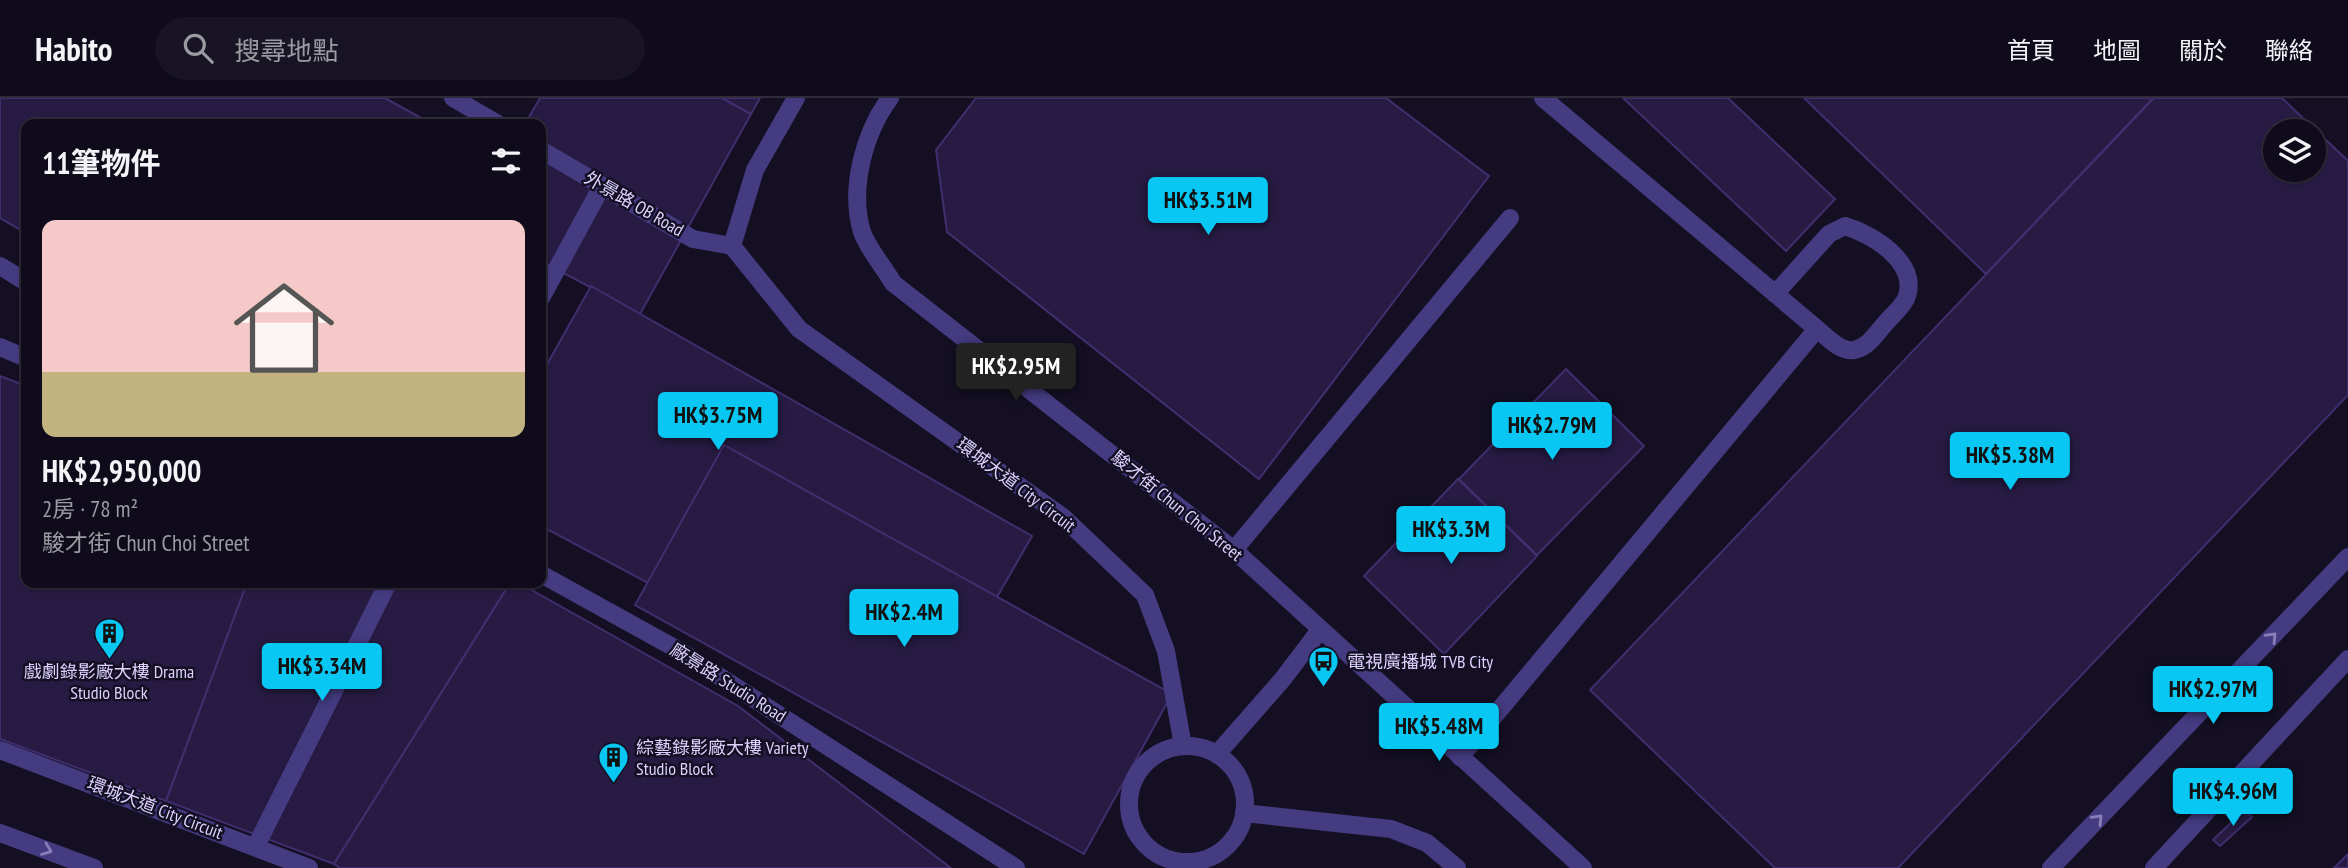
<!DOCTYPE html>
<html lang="zh-TW">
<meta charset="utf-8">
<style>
body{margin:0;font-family:"PT Sans Narrow","Noto Sans TC",sans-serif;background:#181423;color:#f1f3f6;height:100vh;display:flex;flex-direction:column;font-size:26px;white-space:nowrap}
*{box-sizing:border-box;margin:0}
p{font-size:23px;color:#9b9ba2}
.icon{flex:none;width:38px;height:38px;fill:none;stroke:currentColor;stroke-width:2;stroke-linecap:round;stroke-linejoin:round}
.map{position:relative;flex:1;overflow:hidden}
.drawer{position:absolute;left:21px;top:21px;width:525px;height:469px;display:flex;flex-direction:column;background:#0f0b1a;border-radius:14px;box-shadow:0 2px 5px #0004,0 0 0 2px #2f2b39}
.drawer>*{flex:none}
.fabs{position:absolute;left:2263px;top:21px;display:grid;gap:14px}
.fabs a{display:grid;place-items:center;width:63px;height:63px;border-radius:50%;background:#0f0b1a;box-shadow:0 2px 5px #0004,0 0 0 2px #2f2b39;font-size:35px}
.price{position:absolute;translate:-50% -60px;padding:0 16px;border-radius:7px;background:#08c7f3;color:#111;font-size:23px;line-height:46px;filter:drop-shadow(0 2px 4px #0008)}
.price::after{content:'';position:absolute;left:50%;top:42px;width:21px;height:16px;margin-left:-10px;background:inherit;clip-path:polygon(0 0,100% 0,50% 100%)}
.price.current{background:#222;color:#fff}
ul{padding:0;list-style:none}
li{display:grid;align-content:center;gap:14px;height:371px;padding:0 21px}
li span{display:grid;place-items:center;height:217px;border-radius:14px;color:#555}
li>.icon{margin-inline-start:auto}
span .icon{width:126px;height:126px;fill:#fffc;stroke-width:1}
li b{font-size:30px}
h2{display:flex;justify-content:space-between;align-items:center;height:84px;padding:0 21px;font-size:30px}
header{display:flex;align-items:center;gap:42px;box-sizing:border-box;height:98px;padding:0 35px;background:#0f0b1a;border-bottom:2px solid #2f2b39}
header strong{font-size:33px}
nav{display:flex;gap:38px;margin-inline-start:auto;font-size:24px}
.search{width:490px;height:63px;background:#181423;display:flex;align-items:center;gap:18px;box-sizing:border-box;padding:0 24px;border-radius:38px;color:#9b9ba2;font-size:26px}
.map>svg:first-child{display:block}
.building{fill:#271b43;stroke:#412e6e;stroke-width:2;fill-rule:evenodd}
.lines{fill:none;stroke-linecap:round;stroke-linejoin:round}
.minor{stroke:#443b80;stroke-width:18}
.oneway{stroke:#887fb9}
.labels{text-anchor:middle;stroke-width:5;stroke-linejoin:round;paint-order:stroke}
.street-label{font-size:18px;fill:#dbd2fe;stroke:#140f23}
.poi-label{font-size:18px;fill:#dbd2fe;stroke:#140f23;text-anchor:start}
</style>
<header>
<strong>Habito</strong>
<div class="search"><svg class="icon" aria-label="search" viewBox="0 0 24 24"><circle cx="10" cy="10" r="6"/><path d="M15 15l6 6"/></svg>搜尋地點</div>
<nav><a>首頁</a><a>地圖</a><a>關於</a><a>聯絡</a></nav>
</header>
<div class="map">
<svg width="2348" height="770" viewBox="0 0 2348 770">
<rect width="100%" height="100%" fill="#140f23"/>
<g class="building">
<polygon points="0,0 385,0 432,26 26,26 26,135 0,120"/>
<polygon points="540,0 722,0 751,16 640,216 541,163 541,26 525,26"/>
<polygon points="722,0 760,0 751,16"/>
<polygon points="976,0 1386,0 1489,78 1259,381 947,134 936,52"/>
<polygon points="1623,0 1728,0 1835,101 1786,153"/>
<polygon points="1804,0 2153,0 1986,176"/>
<path d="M2154,0h128l66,63v234l-450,473h-123l-185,-178zM2275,33h39v39h-39z"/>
<polygon points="591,188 1032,438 997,499 724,347 648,485 541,428 541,277"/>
<polygon points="1566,271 1644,348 1537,457 1459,381"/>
<polygon points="0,278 26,288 26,485 247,485 166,703 0,641"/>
<polygon points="724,347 1172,596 1084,756 635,507"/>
<polygon points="1458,381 1537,458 1444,556 1364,478"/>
<polygon points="247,485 510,485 334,766 166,703"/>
<polygon points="510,485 519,485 738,608 951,770 340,770 334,766"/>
<polygon points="2244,712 2252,719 2220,748 2213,742"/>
<polygon points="2348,756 2348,770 2334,770"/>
</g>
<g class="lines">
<g class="minor">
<polyline points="453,0 498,26"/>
<polyline points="796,0 755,72 732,148 799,231 1063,419 1145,497 1166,553 1183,648"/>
<path d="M890,0c-26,35 -41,91 -28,134 6,17 22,35 31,51l341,267 349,318"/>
<path d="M1543,0l274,231c10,8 23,23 37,21 13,-2 21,-15 29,-24 7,-9 21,-20 24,-30 11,-34 -35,-62 -62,-70l-16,8 -54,60"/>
<polyline points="541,52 693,141 732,148"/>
<polyline points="0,168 26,184"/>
<polyline points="541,200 602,88"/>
<polyline points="0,249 26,260"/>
<polyline points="1234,452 1510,120"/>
<polyline points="541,476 680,553 1016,770"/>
<circle cx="1187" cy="706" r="58"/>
<polyline points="0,652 309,770"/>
<polyline points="1217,656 1282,582 1320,532"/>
<polyline points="1460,659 1817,231"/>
<polyline points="1244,715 1391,731 1427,745 1457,770"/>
<polyline points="0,735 94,770"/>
<polyline points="256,748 388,485"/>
<polyline points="2051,770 2348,459"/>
<polyline points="2154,770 2348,561"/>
</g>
</g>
<defs><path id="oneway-chevron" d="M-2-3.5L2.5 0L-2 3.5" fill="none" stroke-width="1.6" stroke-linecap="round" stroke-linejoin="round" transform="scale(1.75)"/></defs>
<g class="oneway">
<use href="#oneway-chevron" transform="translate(2272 539) rotate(-46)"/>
<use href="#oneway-chevron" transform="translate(2098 721) rotate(-46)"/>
<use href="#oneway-chevron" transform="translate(47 752) rotate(21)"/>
</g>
<defs>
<symbol id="building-pin" viewBox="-11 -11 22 30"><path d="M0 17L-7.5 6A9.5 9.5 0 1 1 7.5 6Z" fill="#08c7f3" stroke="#140f23"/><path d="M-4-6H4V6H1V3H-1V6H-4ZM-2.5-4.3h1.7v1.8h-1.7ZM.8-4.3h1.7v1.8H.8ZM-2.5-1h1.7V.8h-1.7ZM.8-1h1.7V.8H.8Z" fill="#111"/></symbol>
<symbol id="bus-pin" viewBox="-11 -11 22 30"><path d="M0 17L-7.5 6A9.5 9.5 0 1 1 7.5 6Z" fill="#08c7f3" stroke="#140f23"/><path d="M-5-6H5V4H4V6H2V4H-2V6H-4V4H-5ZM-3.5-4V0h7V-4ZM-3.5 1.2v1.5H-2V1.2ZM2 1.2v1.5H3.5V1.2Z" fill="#111"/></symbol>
</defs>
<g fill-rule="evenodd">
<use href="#building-pin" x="92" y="518" width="35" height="47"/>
<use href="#bus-pin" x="1306" y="546" width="35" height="47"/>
<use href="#building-pin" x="596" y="642" width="35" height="47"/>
</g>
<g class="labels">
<g class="street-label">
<text transform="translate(634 106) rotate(30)" y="6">外景路 OB Road</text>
<text transform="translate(1016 387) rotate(37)" y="6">環城大道 City Circuit</text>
<text transform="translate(1177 408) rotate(39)" y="6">駿才街 Chun Choi Street</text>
<text transform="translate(728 585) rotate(32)" y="6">廠景路 Studio Road</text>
<text transform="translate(155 710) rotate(21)" y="6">環城大道 City Circuit</text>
</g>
<g class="poi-label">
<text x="1347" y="570">電視廣播城 TVB City</text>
<text x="109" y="580" text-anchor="middle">戲劇錄影廠大樓 Drama<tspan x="109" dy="21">Studio Block</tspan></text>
<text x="636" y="656">綜藝錄影廠大樓 Variety<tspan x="636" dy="21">Studio Block</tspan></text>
</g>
</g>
</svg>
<div class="fabs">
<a><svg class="icon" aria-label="layers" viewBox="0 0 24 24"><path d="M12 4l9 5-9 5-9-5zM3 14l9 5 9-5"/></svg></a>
</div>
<b class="price" style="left:1208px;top:139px">HK$3.51M</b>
<b class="price current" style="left:1016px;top:305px">HK$2.95M</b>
<b class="price" style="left:718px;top:354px">HK$3.75M</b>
<b class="price" style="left:1552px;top:364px">HK$2.79M</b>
<b class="price" style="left:2010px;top:394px">HK$5.38M</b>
<b class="price" style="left:1451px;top:468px">HK$3.3M</b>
<b class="price" style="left:904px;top:551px">HK$2.4M</b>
<b class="price" style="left:322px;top:605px">HK$3.34M</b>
<b class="price" style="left:2213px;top:628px">HK$2.97M</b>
<b class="price" style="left:1439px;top:665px">HK$5.48M</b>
<b class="price" style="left:2233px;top:730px">HK$4.96M</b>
<section class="drawer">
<h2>11筆物件<svg class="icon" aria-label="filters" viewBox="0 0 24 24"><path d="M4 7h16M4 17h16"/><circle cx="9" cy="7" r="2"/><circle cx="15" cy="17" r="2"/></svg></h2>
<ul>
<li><span style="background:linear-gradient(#f6c9c9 70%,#c2b280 0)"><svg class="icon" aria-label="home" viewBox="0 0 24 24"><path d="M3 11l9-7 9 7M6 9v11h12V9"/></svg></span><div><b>HK$2,950,000</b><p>2房 · 78 m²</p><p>駿才街 Chun Choi Street</p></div></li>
</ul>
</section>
</div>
